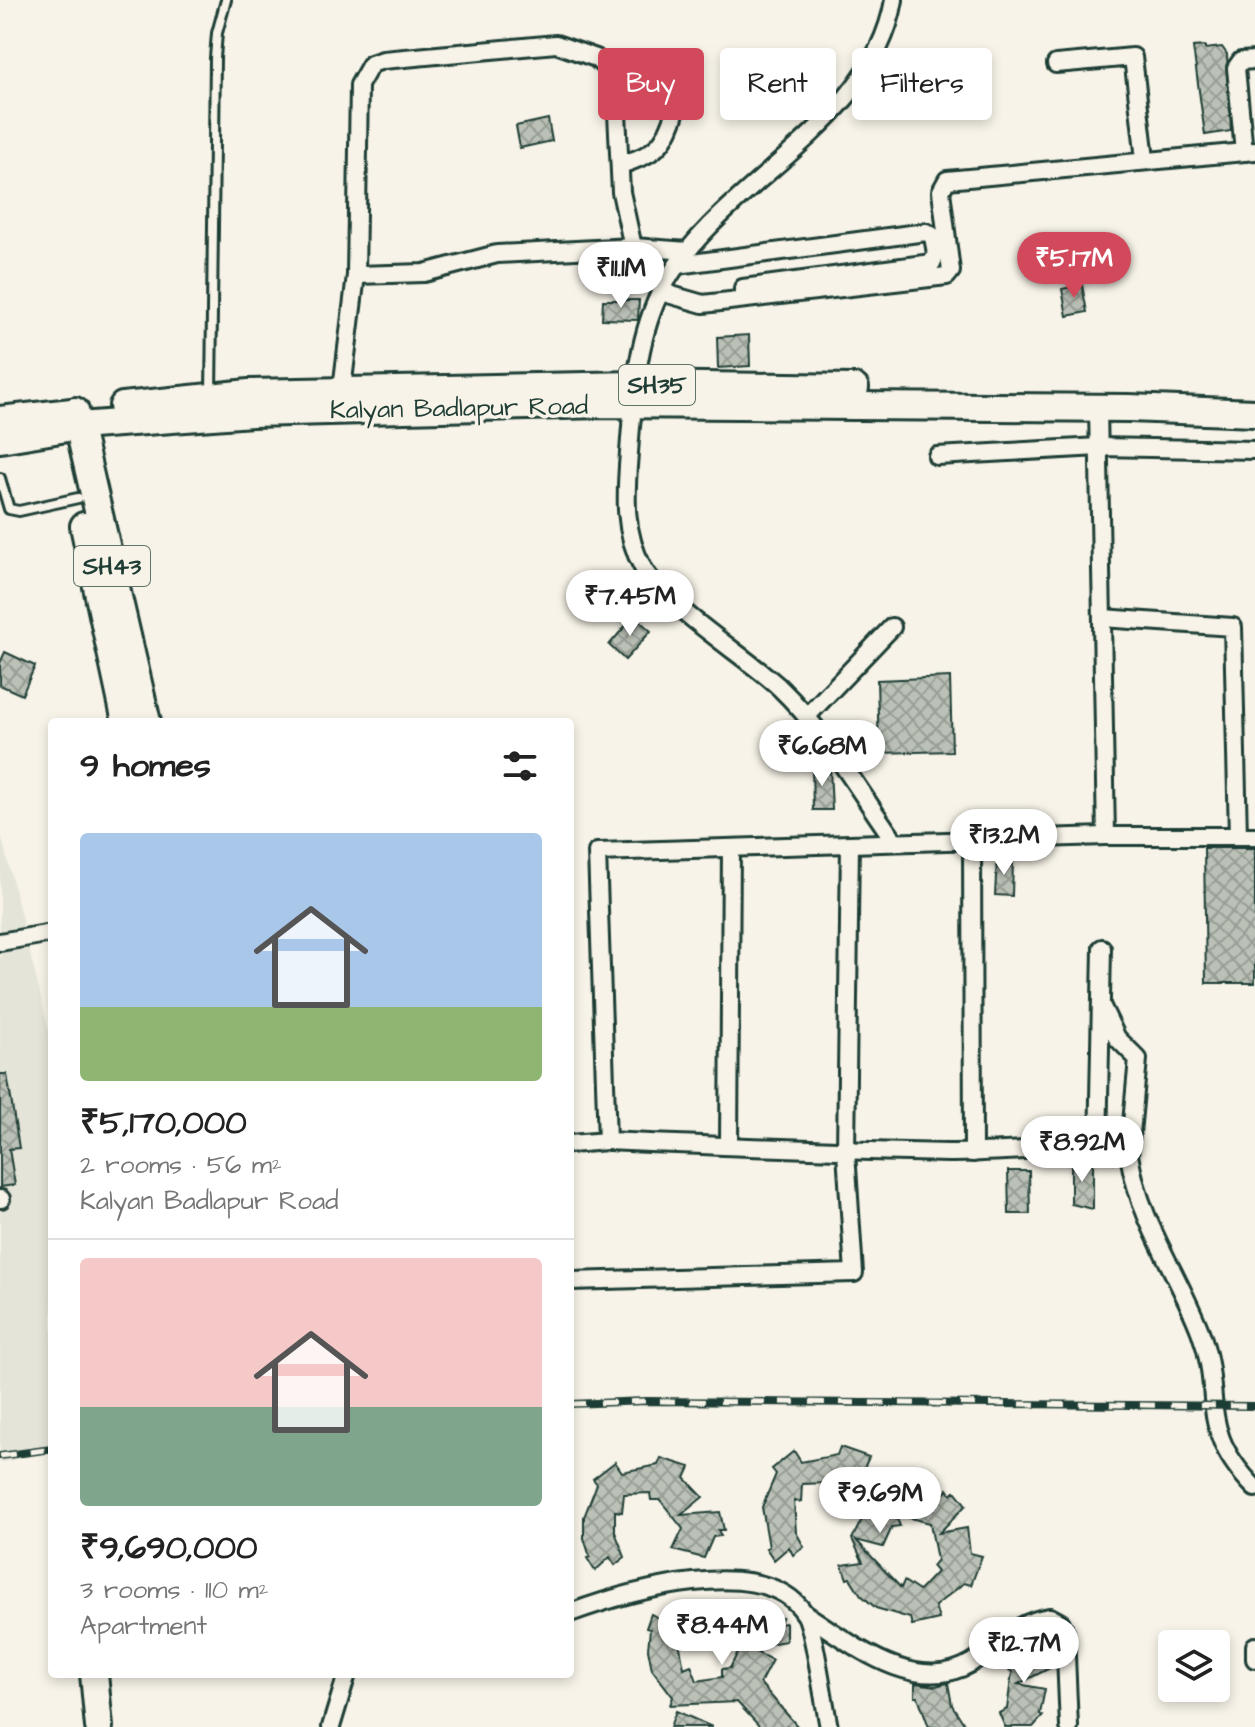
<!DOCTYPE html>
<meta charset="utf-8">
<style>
body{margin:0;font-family:"Architects Daughter",sans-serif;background:#f2f2f2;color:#222;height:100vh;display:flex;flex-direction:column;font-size:30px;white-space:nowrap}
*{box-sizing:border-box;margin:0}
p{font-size:26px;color:#767676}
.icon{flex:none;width:44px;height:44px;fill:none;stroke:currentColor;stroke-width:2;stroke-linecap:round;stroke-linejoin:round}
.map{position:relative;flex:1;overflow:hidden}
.sheet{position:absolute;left:48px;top:718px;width:526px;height:960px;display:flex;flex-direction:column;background:#fff;border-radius:8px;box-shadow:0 4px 12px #0003}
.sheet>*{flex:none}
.guide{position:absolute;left:598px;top:48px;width:536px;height:72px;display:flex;gap:16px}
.fabs{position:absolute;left:1158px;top:1630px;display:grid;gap:16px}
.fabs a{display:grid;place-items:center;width:72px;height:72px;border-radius:8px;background:#fff;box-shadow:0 4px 12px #0003;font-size:40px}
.price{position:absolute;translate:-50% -68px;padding:0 18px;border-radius:28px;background:#fff;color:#222;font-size:26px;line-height:52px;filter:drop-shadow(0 2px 4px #0008)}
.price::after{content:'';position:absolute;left:50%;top:48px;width:24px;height:18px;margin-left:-12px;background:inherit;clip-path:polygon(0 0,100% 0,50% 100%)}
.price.active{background:#d1495b;color:#fff}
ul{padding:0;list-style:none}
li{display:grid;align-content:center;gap:16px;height:424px;padding:0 32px}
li+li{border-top:2px solid #e0e0e0}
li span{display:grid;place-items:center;height:248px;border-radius:8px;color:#555}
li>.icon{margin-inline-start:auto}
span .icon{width:144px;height:144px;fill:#fffc;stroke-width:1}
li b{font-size:34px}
h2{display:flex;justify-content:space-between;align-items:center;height:96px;padding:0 32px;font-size:34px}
.tag{padding:0 28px;border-radius:8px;background:#fff;box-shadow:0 4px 12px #0003;font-size:28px;line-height:72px}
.tag.active{background:#d1495b;color:#fff}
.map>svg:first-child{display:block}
.built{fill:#e5e4d9}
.building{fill:url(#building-cross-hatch);stroke:#1f3d34;stroke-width:2;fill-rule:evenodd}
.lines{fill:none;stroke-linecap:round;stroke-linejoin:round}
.service-casing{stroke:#1f3d34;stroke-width:14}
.minor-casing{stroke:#1f3d34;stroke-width:22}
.primary-casing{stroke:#1f3d34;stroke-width:32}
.service{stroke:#f7f3e8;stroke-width:8}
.minor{stroke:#f7f3e8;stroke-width:16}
.primary{stroke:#f7f3e8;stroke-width:26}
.rail-casing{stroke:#1f3d34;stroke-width:8}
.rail{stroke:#f7f3e8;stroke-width:5;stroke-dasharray:15;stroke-linecap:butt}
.labels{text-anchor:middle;stroke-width:7;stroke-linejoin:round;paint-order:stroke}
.shield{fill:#f7f3e8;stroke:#60746a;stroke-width:2}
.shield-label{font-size:24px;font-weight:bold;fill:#1f3d34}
.street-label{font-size:26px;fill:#1f3d34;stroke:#f7f3e8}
</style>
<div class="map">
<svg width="1255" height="1727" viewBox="0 0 1255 1727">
<defs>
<pattern id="building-cross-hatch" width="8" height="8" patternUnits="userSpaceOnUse" patternTransform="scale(2)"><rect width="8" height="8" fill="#bbc1b6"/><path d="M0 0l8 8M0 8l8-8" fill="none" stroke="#979e95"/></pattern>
</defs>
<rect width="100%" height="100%" fill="#f7f3e8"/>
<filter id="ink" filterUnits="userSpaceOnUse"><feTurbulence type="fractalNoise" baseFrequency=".0125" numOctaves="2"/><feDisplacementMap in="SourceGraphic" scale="16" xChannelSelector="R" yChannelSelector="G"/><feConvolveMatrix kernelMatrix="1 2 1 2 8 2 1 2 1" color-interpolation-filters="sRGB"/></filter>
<g filter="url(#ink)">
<polygon class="built" points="0,830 52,1043 52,1450 0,1463"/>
<g class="building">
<polygon points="1205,46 1205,49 1222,47 1227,54 1231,131 1205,135 1193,47"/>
<polygon points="548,119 552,141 520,148 516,126"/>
<polygon points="1082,285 1087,312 1067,316 1062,289"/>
<polygon points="603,300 639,300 638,320 602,319"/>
<polygon points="749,335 750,366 718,368 717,337"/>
<polygon points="634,616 651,631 625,660 609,645"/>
<polygon points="5,652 35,666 22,695 0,685 0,663"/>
<polygon points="950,677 952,751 879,753 877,680"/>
<polygon points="812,766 830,767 832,810 813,810"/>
<polygon points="1204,848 1255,848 1255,983 1206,983"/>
<polygon points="997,858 1013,859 1012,896 995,895"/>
<polygon points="0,1074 7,1074 19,1148 9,1149 15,1185 0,1187"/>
<polygon points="1071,1161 1093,1161 1093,1209 1071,1204"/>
<polygon points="1008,1171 1029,1171 1030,1214 1009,1214"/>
<path d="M840,1447l29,10 -5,11 17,19 -21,18 48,-4 6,4 7,-16 22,6 5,-6 3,5 4,-3 11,14 -27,28 28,-5 3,25 12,3 -11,29 -7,-2 -29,23 4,13 -27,6 -2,-7 -34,-10 -15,-13 -11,-17 -3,1 -5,-14 21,-3 -11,-23 10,-20 -24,-29h-8l-1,-7 -27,1 -1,18 -7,-1 2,31 8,15 -11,8 -4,-8 -15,13 -8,-12 3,-1 -7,-40 14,-33 -4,-5 22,-18 7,11 36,-7zM895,1514l35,9 7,37 -5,6 5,6 -18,19 -15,-10 -3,7 -45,-48 27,7 9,-20 8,-1z"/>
<polygon points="661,1458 690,1467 685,1478 703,1497 681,1515 720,1512 724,1530 718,1530 721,1536 713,1537 704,1558 673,1550 683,1529 660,1500 651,1500 650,1493 624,1494 622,1512 615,1511 615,1532 625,1557 615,1565 610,1557 595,1571 587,1558 590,1557 584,1538 584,1517 597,1484 593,1479 615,1462 622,1472 658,1465"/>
<polygon points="760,1601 773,1619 782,1618 780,1624 786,1623 786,1641 748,1648 772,1660 760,1683 798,1727 760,1727 737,1702 670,1705 673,1697 652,1669 648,1649 650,1629 646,1628 651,1614 669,1624 672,1615 684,1620 680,1647 684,1668 691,1665 697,1681 722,1677 722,1669 730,1668 747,1634 732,1616"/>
<polygon points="1020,1640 1033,1650 1041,1646 1041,1652 1047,1650 1052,1667 1018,1684 1045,1689 1040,1714 1043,1716 1033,1727 1005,1727 999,1713 1007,1709 1012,1672 994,1660"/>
<polygon points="915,1683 935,1686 948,1683 952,1705 966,1727 929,1727 918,1697 915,1697"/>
<polygon points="676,1711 712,1727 670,1727"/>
</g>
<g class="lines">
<defs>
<g id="service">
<polyline points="211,395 215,58 217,33 226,0"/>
<polyline points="0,478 9,509 19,511 78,498"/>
</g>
<g id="minor">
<path d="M894,0c-21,126 -173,181 -231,287 -24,45 -29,101 -33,152 -3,45 -10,87 13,129 20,36 102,88 136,119 46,44 79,103 116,155"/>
<polyline points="1056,64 1133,57 1145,159"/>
<path d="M606,68c18,0 46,-7 62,3 22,12 4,60 -9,74 -10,11 -25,15 -38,20"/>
<polyline points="1244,152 1236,68 1241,61 1255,60"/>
<polyline points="677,265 926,232 933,236 936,254 932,263 743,288"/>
<polyline points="356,275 424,273 497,254 633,247 688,251"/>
<polyline points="661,292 703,304 947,276 951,271 941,191 947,180 1255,151"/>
<polyline points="341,397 356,275 359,85 371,64 383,60 556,44 596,58 606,68 616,94 621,192 633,247"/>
<polyline points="1098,408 1106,836"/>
<polyline points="937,456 1099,447 1255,450"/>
<polyline points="1102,618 1233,627 1238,836"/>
<polyline points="807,716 892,627"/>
<polyline points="972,839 973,1153"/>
<polyline points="0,942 52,933"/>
<polyline points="1102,1007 1117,1038 1138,1059 1129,1155"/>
<polyline points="607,1141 597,852 1106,836 1255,836"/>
<path d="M570,1144l37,-3c114,5 227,10 341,12 60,0 122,-10 181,2 11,68 47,114 71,176 25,66 -5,96 55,157"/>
<polyline points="729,1146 731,848"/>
<polyline points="1098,1149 1102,948"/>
<polyline points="0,1199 1,1199"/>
<polyline points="570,1281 854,1273 846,1152 850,844"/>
<path d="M570,1613c57,-21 195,-62 235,1 9,13 19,91 24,113"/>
<path d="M807,1615c45,29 108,81 164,48 29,-18 44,-41 79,-46l11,6 4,9 4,95"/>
<polyline points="1255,1646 1255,1659"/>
<polyline points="331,1727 347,1674"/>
</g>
<g id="primary">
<polyline points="123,406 249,393 636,385 855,388"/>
<polyline points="75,411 147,722"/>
<polyline points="0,420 72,412"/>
<polyline points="0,439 79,426 252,413 601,404 1129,408 1255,413"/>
<polyline points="84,526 126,722"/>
<polyline points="94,1674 99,1727"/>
</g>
</defs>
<use href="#service" class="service-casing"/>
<use href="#minor" class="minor-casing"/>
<use href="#primary" class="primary-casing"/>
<use href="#service" class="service"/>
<use href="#minor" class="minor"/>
<use href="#primary" class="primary"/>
<defs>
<g id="rail">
<polyline points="570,1404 646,1401 1255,1406"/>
<polyline points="0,1456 52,1449"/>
</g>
</defs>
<use href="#rail" class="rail-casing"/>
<use href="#rail" class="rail"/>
</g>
</g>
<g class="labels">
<g class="shield">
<rect x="619" y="365" width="76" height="40" rx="6"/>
<rect x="74" y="546" width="76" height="40" rx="6"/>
</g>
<g class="shield-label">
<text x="657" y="393">SH35</text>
<text x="112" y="574">SH43</text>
</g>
<g class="street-label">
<text transform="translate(459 407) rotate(-1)" y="9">Kalyan Badlapur Road</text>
</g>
</g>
</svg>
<div class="fabs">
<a><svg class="icon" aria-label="layers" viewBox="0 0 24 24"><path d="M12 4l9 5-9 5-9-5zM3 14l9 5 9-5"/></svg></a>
</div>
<b class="price active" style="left:1074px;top:300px">₹5.17M</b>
<b class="price" style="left:621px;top:310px">₹11.1M</b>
<b class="price" style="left:630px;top:638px">₹7.45M</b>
<b class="price" style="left:822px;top:788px">₹6.68M</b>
<b class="price" style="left:1004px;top:877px">₹13.2M</b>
<b class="price" style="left:1082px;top:1184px">₹8.92M</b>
<b class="price" style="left:880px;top:1535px">₹9.69M</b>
<b class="price" style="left:722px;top:1667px">₹8.44M</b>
<b class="price" style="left:1024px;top:1685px">₹12.7M</b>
<div class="guide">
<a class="tag active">Buy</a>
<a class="tag">Rent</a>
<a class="tag">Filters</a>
</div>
<section class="sheet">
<h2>9 homes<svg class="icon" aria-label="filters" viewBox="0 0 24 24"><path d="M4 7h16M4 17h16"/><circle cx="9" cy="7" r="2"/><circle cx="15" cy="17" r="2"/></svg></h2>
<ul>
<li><span style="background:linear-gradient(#a9c7e8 70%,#8fb573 0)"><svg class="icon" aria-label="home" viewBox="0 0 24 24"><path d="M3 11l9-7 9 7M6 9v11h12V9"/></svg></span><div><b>₹5,170,000</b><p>2 rooms · 56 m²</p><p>Kalyan Badlapur Road</p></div></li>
<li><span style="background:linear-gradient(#f6c9c9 60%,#7fa58c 0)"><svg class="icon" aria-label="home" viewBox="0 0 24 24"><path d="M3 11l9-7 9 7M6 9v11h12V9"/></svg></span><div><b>₹9,690,000</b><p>3 rooms · 110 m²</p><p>Apartment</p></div></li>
</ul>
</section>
</div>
